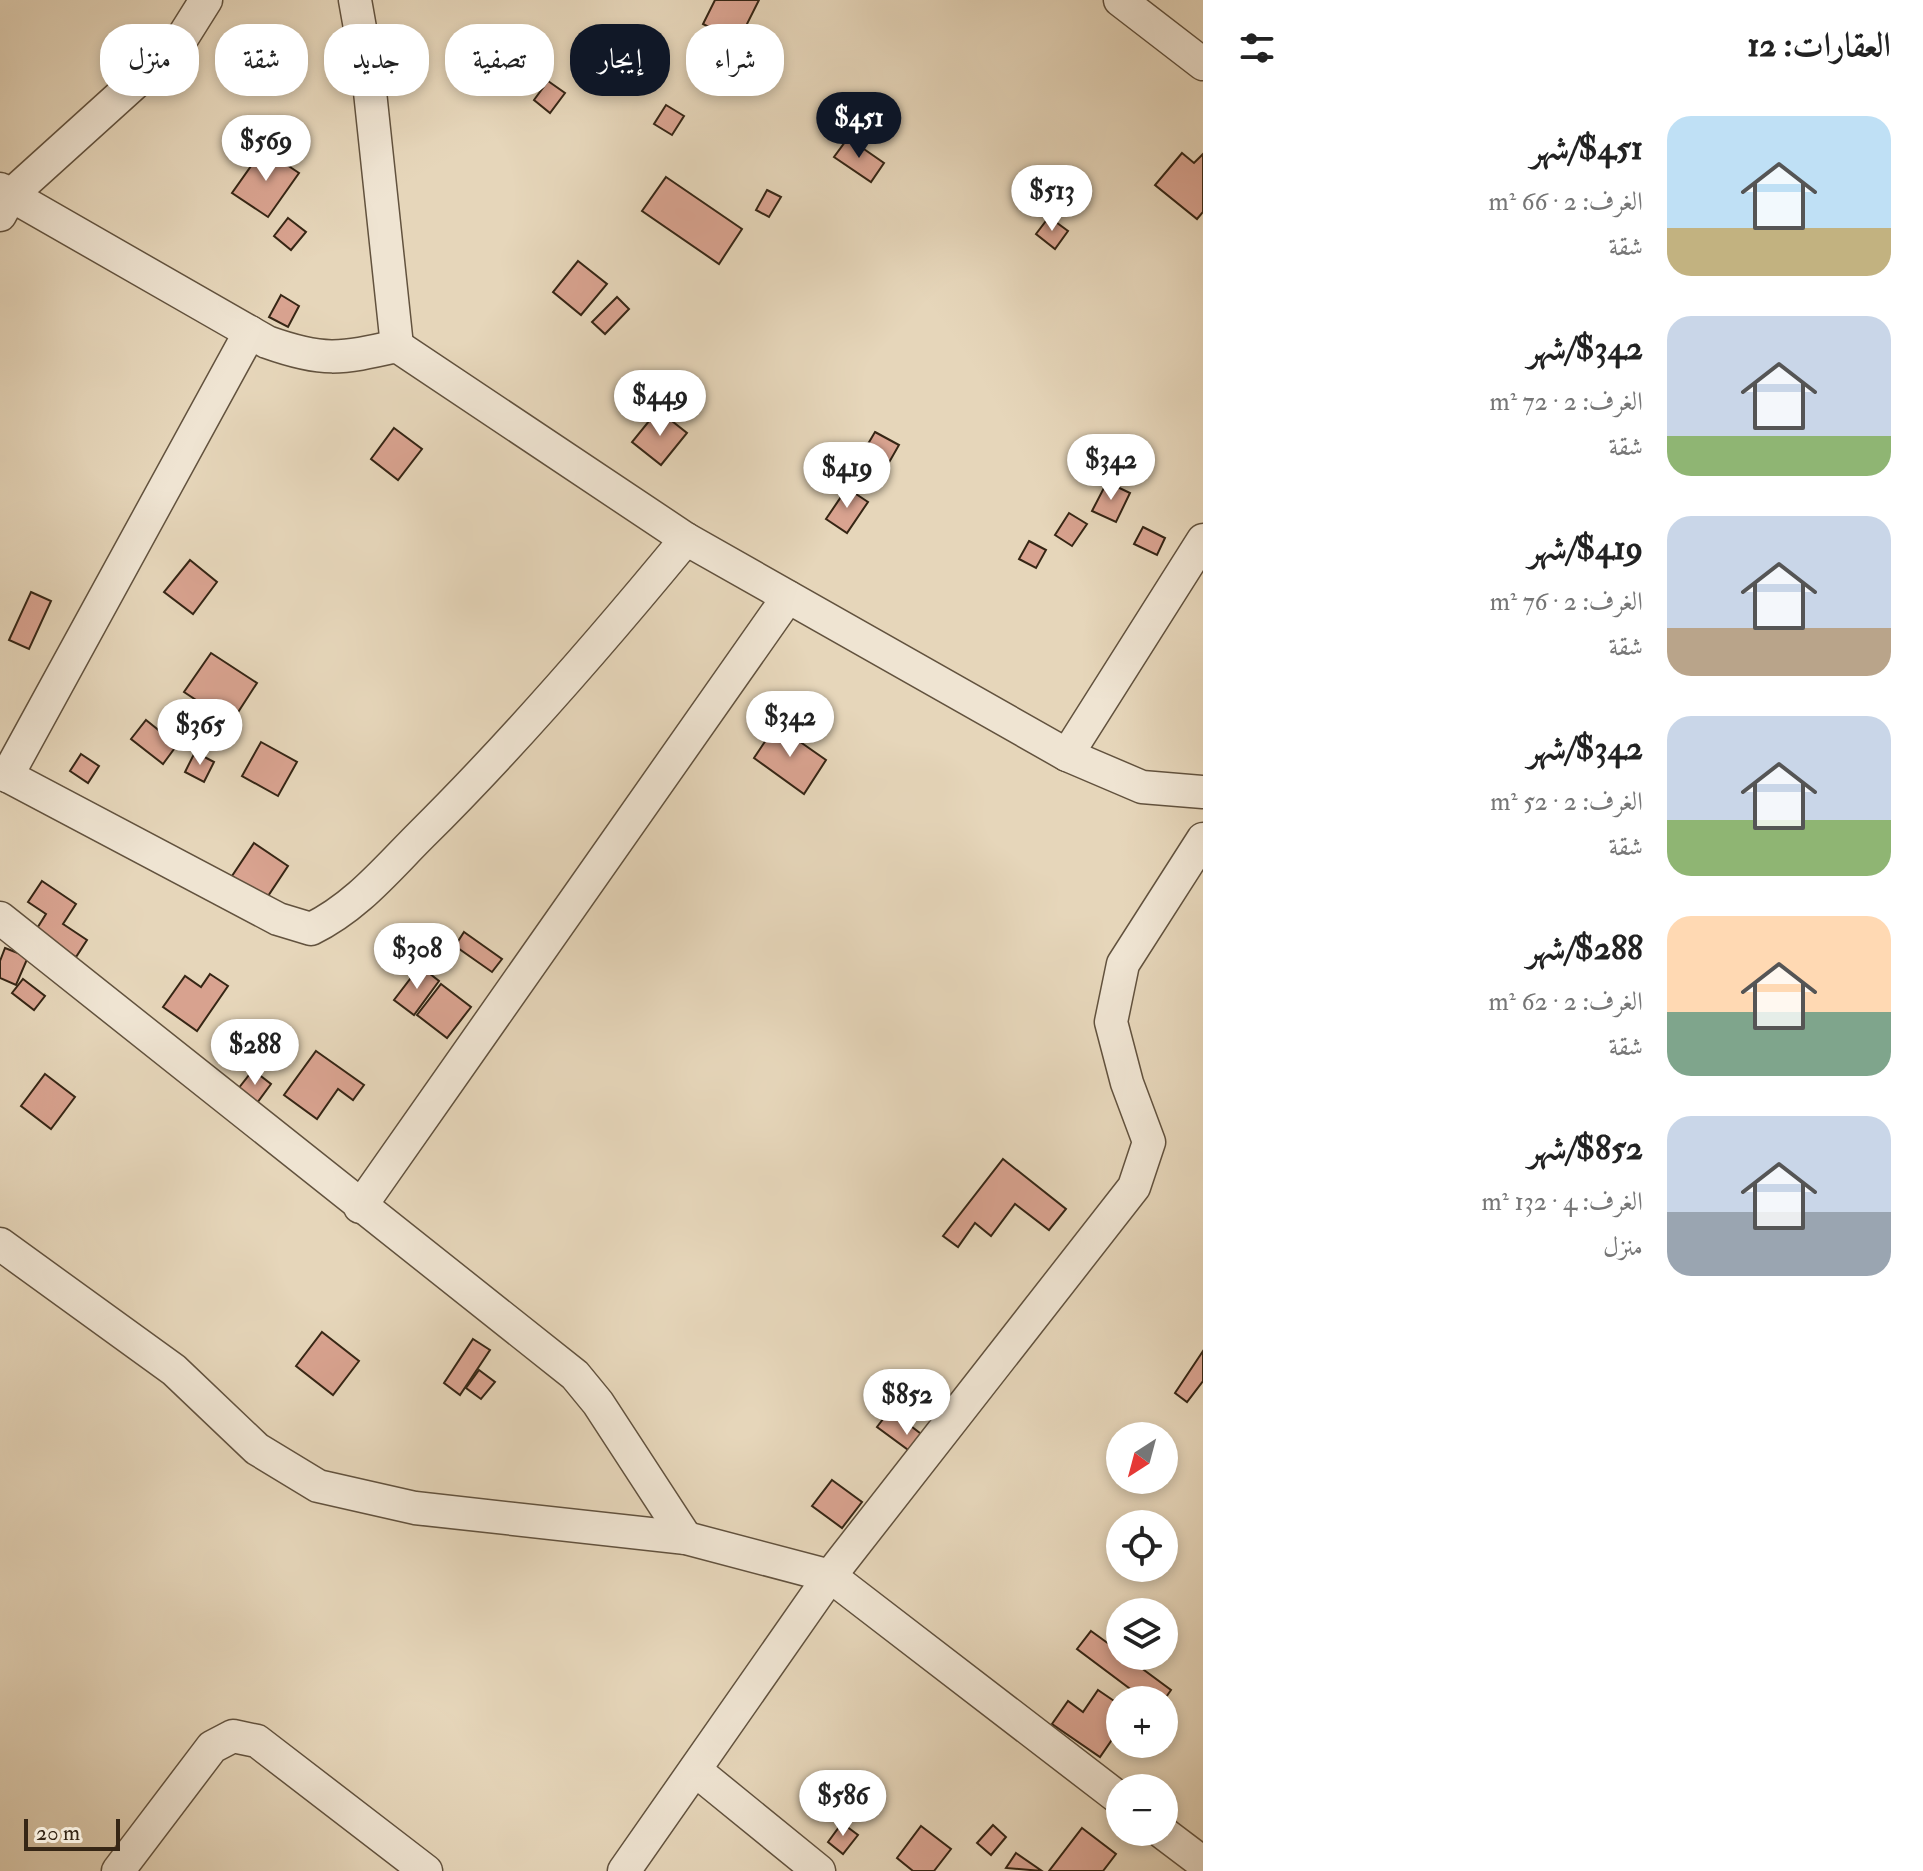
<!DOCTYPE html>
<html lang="ar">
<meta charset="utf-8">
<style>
body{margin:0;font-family:"IM FELL Double Pica",Amiri,serif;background:#f2f2f2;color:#222;direction:rtl;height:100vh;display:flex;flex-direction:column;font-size:30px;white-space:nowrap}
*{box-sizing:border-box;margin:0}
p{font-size:26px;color:#767676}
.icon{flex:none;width:44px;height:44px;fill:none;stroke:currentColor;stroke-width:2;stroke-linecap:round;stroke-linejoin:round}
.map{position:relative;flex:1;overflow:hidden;direction:ltr}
.details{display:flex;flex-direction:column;background:#fff;width:720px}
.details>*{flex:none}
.top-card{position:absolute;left:24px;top:24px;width:760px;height:72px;direction:rtl;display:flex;gap:16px}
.needle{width:52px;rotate:216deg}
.fabs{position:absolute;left:1106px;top:1422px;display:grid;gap:16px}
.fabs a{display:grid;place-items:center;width:72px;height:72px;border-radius:50%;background:#fff;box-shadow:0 4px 12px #0003;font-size:40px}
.scale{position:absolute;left:24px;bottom:20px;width:96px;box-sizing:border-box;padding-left:8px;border:4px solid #362615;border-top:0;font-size:22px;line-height:28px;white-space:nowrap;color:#362615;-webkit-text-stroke:6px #efe4d2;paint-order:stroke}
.price{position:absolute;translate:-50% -68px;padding:0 18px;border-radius:28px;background:#fff;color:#222;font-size:26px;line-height:52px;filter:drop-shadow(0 2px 4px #0008)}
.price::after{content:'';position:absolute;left:50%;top:48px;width:24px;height:18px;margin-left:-12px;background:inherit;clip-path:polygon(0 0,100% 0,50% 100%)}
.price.selected{background:#111827;color:#fff}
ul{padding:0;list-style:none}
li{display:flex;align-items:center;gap:24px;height:200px;padding:0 32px}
li span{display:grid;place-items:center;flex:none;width:224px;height:160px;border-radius:24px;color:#555}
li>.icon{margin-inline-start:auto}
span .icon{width:96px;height:96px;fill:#fffc;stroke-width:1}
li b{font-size:34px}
h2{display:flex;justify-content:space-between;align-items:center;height:96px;padding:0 32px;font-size:34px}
.chip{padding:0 28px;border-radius:32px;background:#fff;box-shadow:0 4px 12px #0003;font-size:28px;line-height:72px}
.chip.selected{background:#111827;color:#fff}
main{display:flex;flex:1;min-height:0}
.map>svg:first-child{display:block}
.building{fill:#d9a390;stroke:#362615;stroke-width:2}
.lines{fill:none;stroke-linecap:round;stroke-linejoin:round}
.minor-casing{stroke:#62523e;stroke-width:35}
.minor{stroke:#efe4d2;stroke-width:32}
</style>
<main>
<section class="details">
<h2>العقارات: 12<svg class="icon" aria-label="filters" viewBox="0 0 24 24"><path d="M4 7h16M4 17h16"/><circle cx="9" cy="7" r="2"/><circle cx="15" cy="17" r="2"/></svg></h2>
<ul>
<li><span style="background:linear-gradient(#bfe0f5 70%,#c2b280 0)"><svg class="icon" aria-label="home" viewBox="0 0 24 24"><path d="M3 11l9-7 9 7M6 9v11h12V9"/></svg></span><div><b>$451/شهر</b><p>الغرف: 2 · 66 m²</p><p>شقة</p></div></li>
<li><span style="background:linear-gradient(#c9d6e8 75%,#8fb573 0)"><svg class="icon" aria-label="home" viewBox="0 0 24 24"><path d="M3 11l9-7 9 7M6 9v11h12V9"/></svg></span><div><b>$342/شهر</b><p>الغرف: 2 · 72 m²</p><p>شقة</p></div></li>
<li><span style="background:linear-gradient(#c9d6e8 70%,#b9a48a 0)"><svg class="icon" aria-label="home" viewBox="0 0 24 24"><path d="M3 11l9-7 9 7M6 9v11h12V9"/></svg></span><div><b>$419/شهر</b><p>الغرف: 2 · 76 m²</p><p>شقة</p></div></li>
<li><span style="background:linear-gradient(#c9d6e8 65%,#8fb573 0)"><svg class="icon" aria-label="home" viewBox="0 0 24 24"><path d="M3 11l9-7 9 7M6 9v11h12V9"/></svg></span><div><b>$342/شهر</b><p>الغرف: 2 · 52 m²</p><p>شقة</p></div></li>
<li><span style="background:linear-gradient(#ffd9b3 60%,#7fa58c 0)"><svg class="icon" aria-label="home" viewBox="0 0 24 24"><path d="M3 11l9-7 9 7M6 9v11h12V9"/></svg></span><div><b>$288/شهر</b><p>الغرف: 2 · 62 m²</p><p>شقة</p></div></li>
<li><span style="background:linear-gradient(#c9d6e8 60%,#9aa5b1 0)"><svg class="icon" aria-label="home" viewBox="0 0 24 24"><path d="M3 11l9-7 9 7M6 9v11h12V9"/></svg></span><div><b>$852/شهر</b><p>الغرف: 4 · 132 m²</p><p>منزل</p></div></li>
</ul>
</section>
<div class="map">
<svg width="1203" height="1871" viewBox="0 0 1203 1871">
<rect width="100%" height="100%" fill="#e6d6ba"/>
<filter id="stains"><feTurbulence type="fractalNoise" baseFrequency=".0025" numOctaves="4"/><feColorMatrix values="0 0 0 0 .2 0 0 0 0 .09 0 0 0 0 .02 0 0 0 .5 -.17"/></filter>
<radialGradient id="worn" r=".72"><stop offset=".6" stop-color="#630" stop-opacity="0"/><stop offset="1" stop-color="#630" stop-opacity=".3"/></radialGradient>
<g class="building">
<polygon points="715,0 759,0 738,42 703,24"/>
<polygon points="548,81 565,93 550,113 534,100"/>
<polygon points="666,105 684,116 672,135 654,124"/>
<polygon points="848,138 884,163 871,182 834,157"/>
<polygon points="263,149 299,173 268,217 232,193"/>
<polygon points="1182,153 1194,163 1203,154 1203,212 1197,219 1155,185"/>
<polygon points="666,177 742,229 719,264 642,211"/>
<polygon points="767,190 781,197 769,217 756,210"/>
<polygon points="1049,217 1068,231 1055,249 1036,234"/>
<polygon points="288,218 306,232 291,250 274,236"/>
<polygon points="578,261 607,284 581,315 553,292"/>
<polygon points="281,295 299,306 288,327 269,317"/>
<polygon points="617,297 629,309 605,334 592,322"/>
<polygon points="658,410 687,433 661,465 632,442"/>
<polygon points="394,428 422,449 398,480 371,459"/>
<polygon points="875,432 899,445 879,480 855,466"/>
<polygon points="1107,482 1130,493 1116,522 1092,511"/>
<polygon points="847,488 868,502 847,533 826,519"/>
<polygon points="1069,513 1087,524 1072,546 1055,535"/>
<polygon points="1143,527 1165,538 1157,555 1134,544"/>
<polygon points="1029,541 1046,550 1036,568 1019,559"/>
<polygon points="190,560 217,582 193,614 164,592"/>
<polygon points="31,592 51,601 29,649 9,640"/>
<polygon points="211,653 257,683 231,723 184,692"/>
<polygon points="794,704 811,718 797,736 779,722"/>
<polygon points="146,720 177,745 163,764 131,739"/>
<polygon points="776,725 826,760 804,794 754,758"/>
<polygon points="261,742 297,762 278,796 242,776"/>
<polygon points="195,752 214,762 204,782 185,772"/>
<polygon points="81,754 99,766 88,783 70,771"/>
<polygon points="254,843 288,866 266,899 232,876"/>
<polygon points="42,881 76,904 63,924 87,940 76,957 36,930 46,914 28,902"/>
<polygon points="464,932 502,959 492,972 455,946"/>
<polygon points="5,948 28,957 16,985 0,978 0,961"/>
<polygon points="420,966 439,981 414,1015 394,1000"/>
<polygon points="210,974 228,986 197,1031 163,1007 185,976 201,987"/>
<polygon points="23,979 45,996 34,1010 12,993"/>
<polygon points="441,984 471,1007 447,1038 417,1015"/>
<polygon points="316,1051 364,1085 353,1100 338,1089 317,1119 284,1095"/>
<polygon points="253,1070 271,1084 257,1103 238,1089"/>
<polygon points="45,1074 75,1097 51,1129 21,1106"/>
<polygon points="1003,1159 1066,1209 1049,1230 1015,1204 991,1236 975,1223 958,1247 943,1236"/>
<polygon points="322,1332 359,1361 333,1395 296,1366"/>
<polygon points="473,1339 490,1350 460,1395 444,1383"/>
<polygon points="1203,1351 1203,1381 1187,1402 1175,1393"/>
<polygon points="479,1370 495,1382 481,1399 466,1388"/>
<polygon points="890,1410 938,1447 926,1463 877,1427"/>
<polygon points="832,1480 862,1502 842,1528 812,1506"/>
<polygon points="1091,1631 1120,1652 1120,1656 1125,1656 1171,1690 1164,1700 1145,1700 1077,1649"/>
<polygon points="1098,1690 1120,1705 1120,1728 1100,1757 1052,1724 1068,1701 1083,1712"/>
<polygon points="842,1823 858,1835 843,1854 828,1842"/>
<polygon points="993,1825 1006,1837 991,1855 977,1843"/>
<polygon points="921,1826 951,1849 934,1871 913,1871 897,1858"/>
<polygon points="1082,1828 1116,1854 1103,1871 1049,1871"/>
<polygon points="1016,1853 1042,1871 1006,1868"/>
</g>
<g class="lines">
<defs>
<g id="minor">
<polyline points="355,0 368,73 397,346"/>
<polyline points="1120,0 1203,64"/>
<path d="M0,189l267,153c56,20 73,17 130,4l289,193 381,216 75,32 61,5"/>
<polyline points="0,215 11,195 179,43 206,0"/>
<polyline points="1067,755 1203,540"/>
<path d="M0,772l278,147 33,10c45,-22 75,-59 110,-94 94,-93 181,-194 265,-296"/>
<polyline points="7,776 250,332"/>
<polyline points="0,918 575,1375 598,1403 686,1538"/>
<polyline points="360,1207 788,597"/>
<polyline points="0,1244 174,1370 257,1449 318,1486 415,1508 686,1538 830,1576 1120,1799"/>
<polyline points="695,1770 819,1871"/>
<polyline points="1162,1832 1203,1863"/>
<polyline points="118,1871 212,1747 233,1736 257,1741 426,1871"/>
<polyline points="624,1871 830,1576 1134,1187 1149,1142 1127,1083 1111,1022 1123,964 1203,839"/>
</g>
</defs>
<use href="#minor" class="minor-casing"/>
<use href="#minor" class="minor"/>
</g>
<rect width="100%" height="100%" filter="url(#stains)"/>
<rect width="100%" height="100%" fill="url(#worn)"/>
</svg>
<div class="fabs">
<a><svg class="needle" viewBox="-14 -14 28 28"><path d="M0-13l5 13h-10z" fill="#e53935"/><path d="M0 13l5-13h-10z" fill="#767676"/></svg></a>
<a><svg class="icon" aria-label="locate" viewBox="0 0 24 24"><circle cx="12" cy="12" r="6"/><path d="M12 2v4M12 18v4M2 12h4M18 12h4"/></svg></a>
<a><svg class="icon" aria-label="layers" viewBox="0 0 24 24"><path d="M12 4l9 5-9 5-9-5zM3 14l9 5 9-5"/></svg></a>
<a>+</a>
<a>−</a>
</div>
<div class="scale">20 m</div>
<b class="price selected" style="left:859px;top:160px">$451</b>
<b class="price" style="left:266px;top:183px">$569</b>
<b class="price" style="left:1052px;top:233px">$513</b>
<b class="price" style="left:660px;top:438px">$449</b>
<b class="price" style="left:1111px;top:502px">$342</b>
<b class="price" style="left:847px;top:510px">$419</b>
<b class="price" style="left:790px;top:759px">$342</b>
<b class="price" style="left:200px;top:767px">$365</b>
<b class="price" style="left:417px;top:991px">$308</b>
<b class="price" style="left:255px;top:1087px">$288</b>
<b class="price" style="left:907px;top:1437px">$852</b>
<b class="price" style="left:843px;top:1838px">$586</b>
<div class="top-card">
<a class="chip">شراء</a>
<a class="chip selected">إيجار</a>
<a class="chip">تصفية</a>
<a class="chip">جديد</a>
<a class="chip">شقة</a>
<a class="chip">منزل</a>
</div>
</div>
</main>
